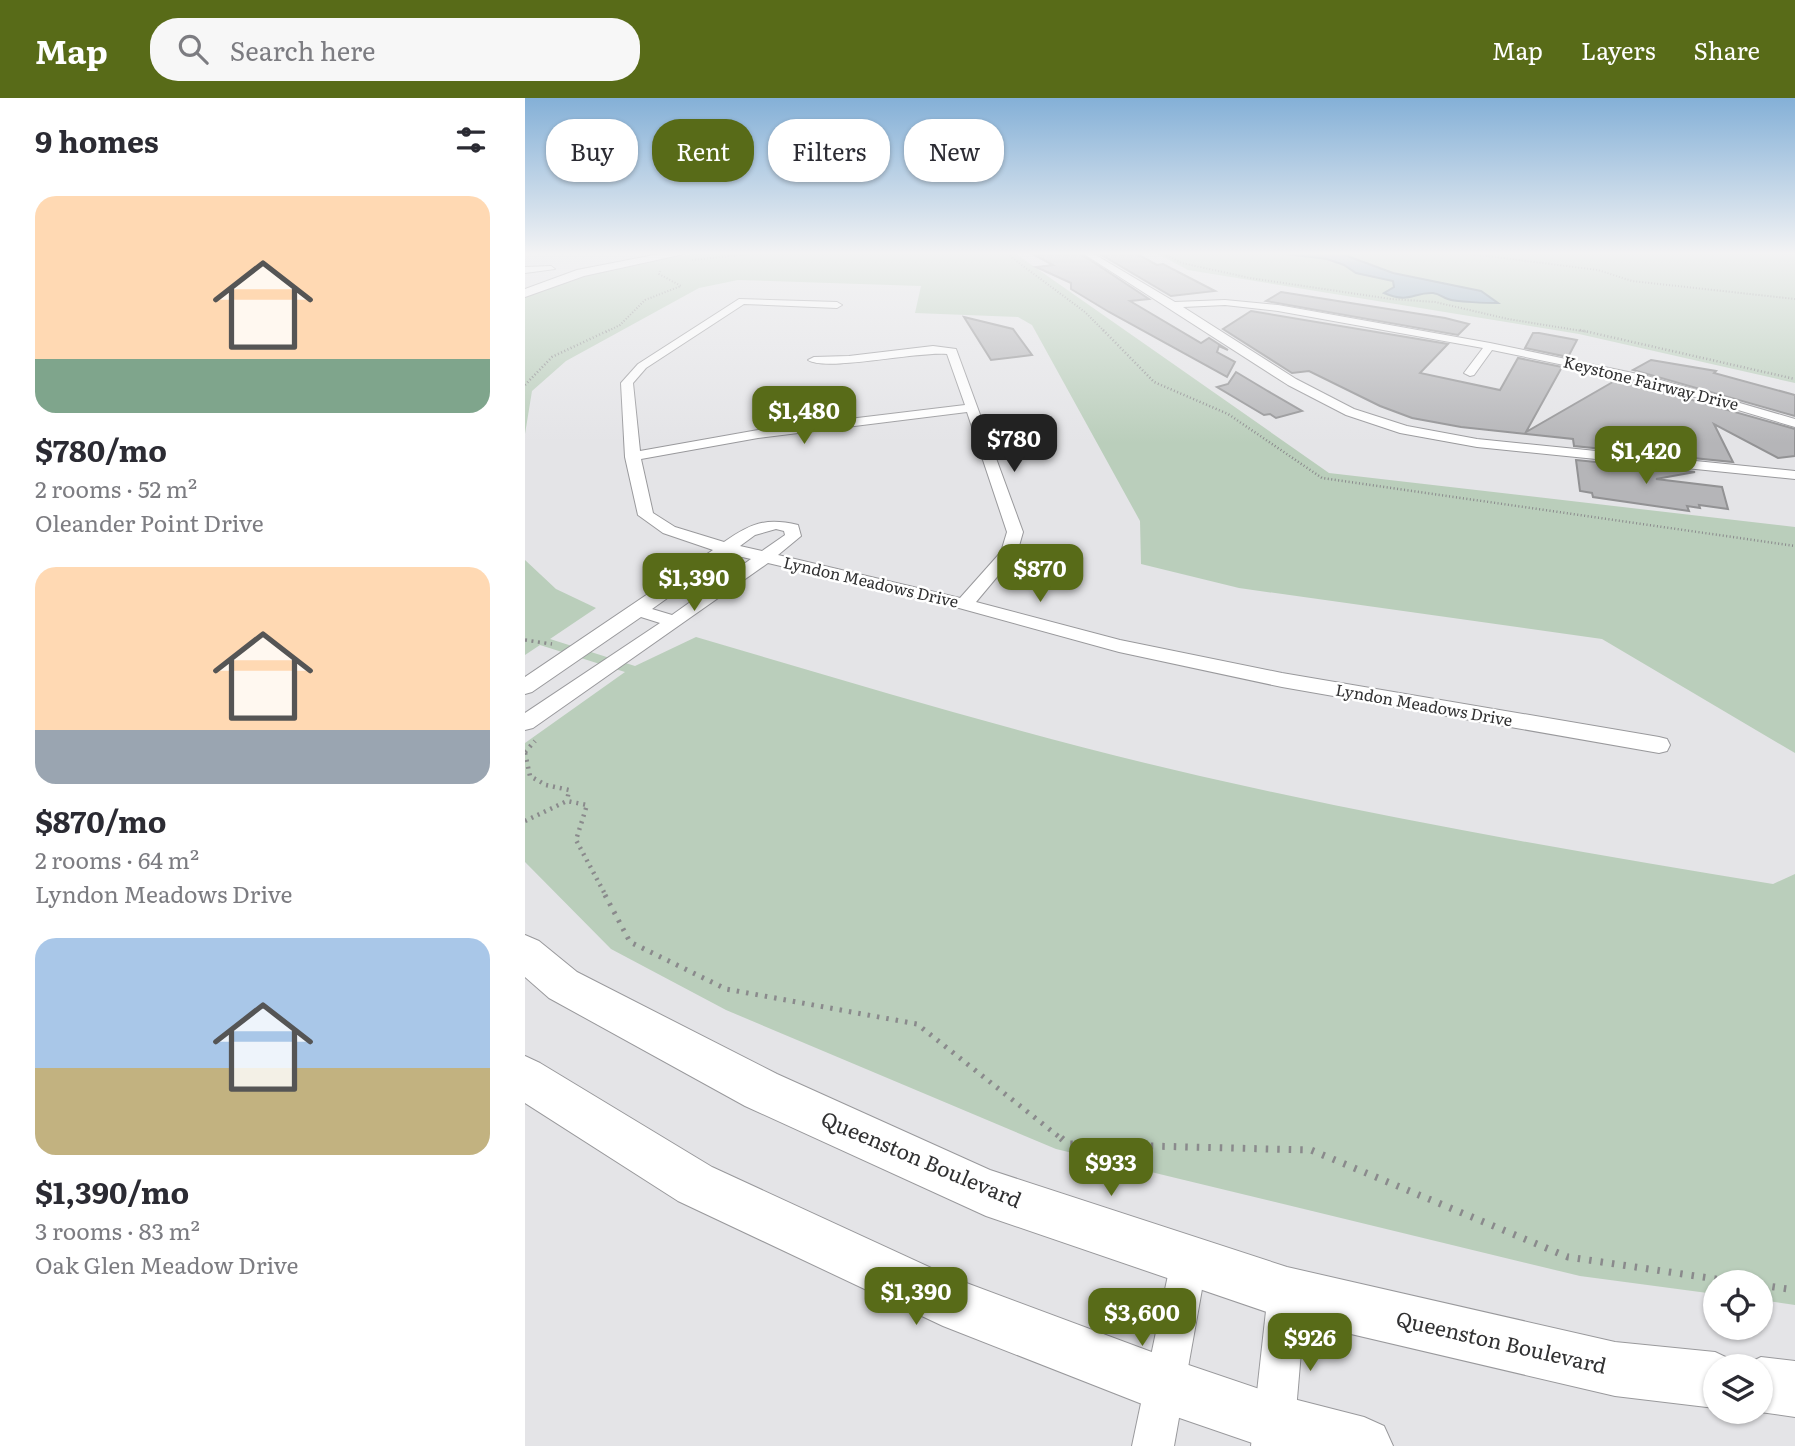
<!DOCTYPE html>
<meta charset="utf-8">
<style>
body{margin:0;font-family:Literata,serif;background:#f7f7f7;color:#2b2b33;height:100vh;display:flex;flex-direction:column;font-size:26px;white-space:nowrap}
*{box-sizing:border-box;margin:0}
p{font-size:23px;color:#7c7c81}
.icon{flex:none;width:38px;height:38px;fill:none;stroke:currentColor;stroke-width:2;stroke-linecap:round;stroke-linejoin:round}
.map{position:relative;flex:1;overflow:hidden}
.drawer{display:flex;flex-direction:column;background:#fff;width:525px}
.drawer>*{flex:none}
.banner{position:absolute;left:21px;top:21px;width:665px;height:63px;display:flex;gap:14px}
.fabs{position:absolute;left:1178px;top:1172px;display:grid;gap:14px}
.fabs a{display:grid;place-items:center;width:70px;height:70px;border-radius:50%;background:#fff;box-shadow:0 2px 5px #0004;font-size:35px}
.price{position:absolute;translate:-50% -60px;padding:0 16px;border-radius:14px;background:#586b18;color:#fff;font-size:23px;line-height:46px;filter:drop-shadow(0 2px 4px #0008)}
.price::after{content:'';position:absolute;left:50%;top:42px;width:21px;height:16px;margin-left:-10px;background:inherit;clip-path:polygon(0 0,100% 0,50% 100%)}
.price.current{background:#222;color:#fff}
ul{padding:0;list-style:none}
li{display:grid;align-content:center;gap:14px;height:371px;padding:0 35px}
li span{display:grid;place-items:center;height:217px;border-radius:21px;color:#555}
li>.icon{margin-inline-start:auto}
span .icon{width:126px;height:126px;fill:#fffc;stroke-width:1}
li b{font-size:30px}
h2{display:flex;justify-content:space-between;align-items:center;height:84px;padding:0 35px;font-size:30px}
.tag{padding:0 24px;border-radius:28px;background:#fff;box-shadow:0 2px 5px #0004;font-size:24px;line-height:63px}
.tag.current{background:#586b18;color:#fff}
header{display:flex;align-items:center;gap:42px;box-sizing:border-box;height:98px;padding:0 35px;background:#586b18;color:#fff}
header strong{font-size:33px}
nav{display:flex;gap:38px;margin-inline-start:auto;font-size:24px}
.search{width:490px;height:63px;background:#f7f7f7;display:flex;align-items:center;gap:18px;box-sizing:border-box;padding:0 24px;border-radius:28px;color:#7c7c81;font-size:26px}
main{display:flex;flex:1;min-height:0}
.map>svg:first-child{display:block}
.green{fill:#bacebb}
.water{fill:#8faabd;stroke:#738693;stroke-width:2}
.building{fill:#b5b5b8;stroke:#929294;stroke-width:2}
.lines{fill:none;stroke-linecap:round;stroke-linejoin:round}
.street-casing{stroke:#99999c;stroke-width:2}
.secondary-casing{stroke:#99999c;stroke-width:2}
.path-far5{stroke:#8a8a8c;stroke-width:2;stroke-dasharray:1 2;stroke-linecap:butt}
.path-far4{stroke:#8a8a8c;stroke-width:2.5;stroke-dasharray:1 2.5;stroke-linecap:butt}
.path-far3{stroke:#8a8a8c;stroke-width:3.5;stroke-dasharray:2 4.5;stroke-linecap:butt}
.path-far2{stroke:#8a8a8c;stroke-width:4.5;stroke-dasharray:2 5;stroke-linecap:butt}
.path-far1{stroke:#8a8a8c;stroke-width:5;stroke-dasharray:2.5 7;stroke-linecap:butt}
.path{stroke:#8a8a8c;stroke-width:7;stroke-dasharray:2.5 9;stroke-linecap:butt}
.street{fill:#fff;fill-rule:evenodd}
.secondary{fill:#fff;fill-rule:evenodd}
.labels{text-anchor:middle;stroke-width:5;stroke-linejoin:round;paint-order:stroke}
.far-street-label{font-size:16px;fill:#313132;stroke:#fff}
.near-street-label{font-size:21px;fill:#313132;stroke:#fff}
</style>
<header>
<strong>Map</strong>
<div class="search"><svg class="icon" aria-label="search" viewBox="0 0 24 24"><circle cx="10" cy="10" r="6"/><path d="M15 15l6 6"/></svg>Search here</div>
<nav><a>Map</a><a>Layers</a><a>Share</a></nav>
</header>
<main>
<section class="drawer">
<h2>9 homes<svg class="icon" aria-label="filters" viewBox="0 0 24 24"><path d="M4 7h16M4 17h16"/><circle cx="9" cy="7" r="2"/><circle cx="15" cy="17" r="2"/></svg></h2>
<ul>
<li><span style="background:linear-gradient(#ffd9b3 75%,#7fa58c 0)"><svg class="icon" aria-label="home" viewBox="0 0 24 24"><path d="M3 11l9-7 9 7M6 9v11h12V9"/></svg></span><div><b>$780/mo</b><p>2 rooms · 52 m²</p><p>Oleander Point Drive</p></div></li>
<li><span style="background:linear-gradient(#ffd9b3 75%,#9aa5b1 0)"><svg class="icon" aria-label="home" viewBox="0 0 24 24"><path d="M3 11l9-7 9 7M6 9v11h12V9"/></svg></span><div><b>$870/mo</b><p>2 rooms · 64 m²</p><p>Lyndon Meadows Drive</p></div></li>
<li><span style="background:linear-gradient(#a9c7e8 60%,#c2b280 0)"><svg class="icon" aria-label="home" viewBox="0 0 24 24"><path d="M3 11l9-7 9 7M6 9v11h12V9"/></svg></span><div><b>$1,390/mo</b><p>3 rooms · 83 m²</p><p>Oak Glen Meadow Drive</p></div></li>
</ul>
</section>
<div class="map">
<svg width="1270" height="1348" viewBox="0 0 1270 1348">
<rect width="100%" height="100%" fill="#e4e4e7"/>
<g class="green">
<path d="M172,156h319l313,219 466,54v226l-193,-114 -363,-51 -98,-24 -1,-43 -108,-196 -14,-8 -103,-4 6,-27 -183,-6 -39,8 -133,73 -34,30 -7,43v-137c56,-21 112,-37 172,-43z"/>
<polygon points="633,156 1270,156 1270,285 1054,236 663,172"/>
<path d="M0,462l31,29 40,19 -46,31 85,27 61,-29c167,49 334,100 504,139 189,43 381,77 573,108l22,-10v431l-34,-5v-17h-46v11l-135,-18 -524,-127 -330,-139 -115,-61 -86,-87v-119l100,-71 -85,-27 -15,10z"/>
</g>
<path class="water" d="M762,156h55l51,19 88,18 17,12c-9,0 -43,-1 -50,-4 -6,-2 -8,-5 -15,-6 -20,-1 -23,11 -49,0l10,-6 -1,-6 -37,-8 -12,-8 -17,-6z"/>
<g class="building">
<polygon points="508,156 556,156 624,201 605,203 676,245 684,240 703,252 694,248 692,254 710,264 702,279 584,214 546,191 546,185 511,169 528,167"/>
<polygon points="575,156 612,156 632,167 638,166 690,193 646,198"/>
<polygon points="756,194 920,220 944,226 933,237 741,203"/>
<polygon points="726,213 923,246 895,275 975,292 993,260 1037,269 1001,334 1093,281 1270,331 1270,358 1253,360 1189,326 1208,364 1049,348 1048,341 936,329 887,320 855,308 784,273 767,275 698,231"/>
<polygon points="439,219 488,231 507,257 466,262"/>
<polygon points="1008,235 1014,235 1052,242 1043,259 1000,250"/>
<polygon points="1126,262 1191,273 1189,275 1270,297 1270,318 1108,272"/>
<polygon points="711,274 741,292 777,313 751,320 745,316 739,317 692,289 703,286"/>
<polygon points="1051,362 1170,374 1131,381 1197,389 1203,411 1174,407 1175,410 1162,408 1164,413 1068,399 1067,395 1055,393"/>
</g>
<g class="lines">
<defs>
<g id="street">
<polygon points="559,156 569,156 650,204 700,202 753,207 965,245 1122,278 1270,321 1270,329 1116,283 967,252 949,277 945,278 939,275 958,250 753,213 700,207 658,209 771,281 829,311 882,328 952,341 1270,373 1270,381 952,349 875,335 821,317 763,287"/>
<polygon points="0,169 26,168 30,171 0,175"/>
<path d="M214,201l98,3 5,3 -5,3 -93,-4 -98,64 -13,15 7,68 118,-21 207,-25 -18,-51c-29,-3 -121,18 -139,6l6,-3 35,-1 84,-10 23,3 67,183 -6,21 -41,49 144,38 162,33 377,64 8,2 3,6 -3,6 -8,2 -377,-66 -163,-35 -160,-44 -191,-45 -235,165 -8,2v-17l135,-90 -19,-6 -109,75 -7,2v-17l188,-127 -50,-17 -25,-18 -13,-58 -4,-74 17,-19zM442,314l40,120 -6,20 -41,46 -182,-43 23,-19 -3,-11c-33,-8 -48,-1 -74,17l-49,-15 -22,-14 -12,-54 117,-21zM251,431l8,2 1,4 -23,16 -22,-5 15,-11zM204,456l22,5 -79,56 -20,-6z"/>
<polygon points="664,1145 677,1150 682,1163 649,1348 607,1348 646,1163 651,1150"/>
<polygon points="762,1176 775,1182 781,1195 768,1348 726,1348 743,1195 749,1182"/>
</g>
<g id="secondary">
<polygon points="134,156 159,156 59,178 0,199 0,191 52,172"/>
<polygon points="0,837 14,843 52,874 252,976 465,1072 762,1169 1090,1244 1190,1254 1209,1263 1212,1269 1190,1269 1190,1310 1090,1298 762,1221 461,1118 220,1008 24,900 0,879"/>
<polygon points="0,958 15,965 187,1069 428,1180 640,1259 749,1296 839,1319 859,1328 868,1348 736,1348 640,1315 418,1228 153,1103 0,1005"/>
<polygon points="1236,1259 1270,1263 1270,1319 1235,1314 1236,1269 1216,1269"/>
</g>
</defs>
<use href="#street" class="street-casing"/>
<use href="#secondary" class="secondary-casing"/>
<g class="path-far5">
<polyline points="482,156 560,214 580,234"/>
<polyline points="639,156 657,165 725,180 866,201 910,204 983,221 1063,234"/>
<polyline points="946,156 1073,172 1107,183 1270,201"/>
<polyline points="167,162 225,156"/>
<polyline points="81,234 95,227 120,202 156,188 134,176 135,173"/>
</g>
<g class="path-far4">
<polyline points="578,232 629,284 703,316 797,380 1270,448"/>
<polyline points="1055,232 1270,281"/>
<polyline points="0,287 27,259 84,232"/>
</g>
<polyline class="path-far3" points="0,542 27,546"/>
<g class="path-far2">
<polyline points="0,654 10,643"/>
<polyline points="0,655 5,678 21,687 44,692 42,703"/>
<polyline points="0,723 42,703 62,707 51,742 81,798"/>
</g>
<polyline class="path-far1" points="80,797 105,844 201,891 392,926 538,1042"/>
<g class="path">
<polyline points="536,1040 543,1046 786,1052 1043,1159 1218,1185"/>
<polyline points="1236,1187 1270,1192"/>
</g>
<use href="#street" class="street"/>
<use href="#secondary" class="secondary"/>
</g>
<linearGradient id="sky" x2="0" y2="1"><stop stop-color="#84b0d7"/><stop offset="0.45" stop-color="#f3f3f4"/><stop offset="1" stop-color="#f3f3f4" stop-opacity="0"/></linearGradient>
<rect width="1270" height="345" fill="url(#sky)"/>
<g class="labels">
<g class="far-street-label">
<text transform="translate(1126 285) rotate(14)" y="6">Keystone Fairway Drive</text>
<text transform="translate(346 484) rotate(13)" y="6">Lyndon Meadows Drive</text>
<text transform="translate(899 607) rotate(10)" y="6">Lyndon Meadows Drive</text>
</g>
<g class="near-street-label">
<text transform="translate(396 1062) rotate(23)" y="7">Queenston Boulevard</text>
<text transform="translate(976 1245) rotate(13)" y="7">Queenston Boulevard</text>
</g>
</g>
</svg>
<div class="fabs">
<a><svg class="icon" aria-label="locate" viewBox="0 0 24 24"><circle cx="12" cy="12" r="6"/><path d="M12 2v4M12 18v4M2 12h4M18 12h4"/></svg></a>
<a><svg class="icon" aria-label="layers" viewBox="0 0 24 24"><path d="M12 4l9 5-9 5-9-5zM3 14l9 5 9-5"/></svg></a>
</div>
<b class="price" style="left:279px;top:348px">$1,480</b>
<b class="price current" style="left:489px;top:376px">$780</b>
<b class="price" style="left:1121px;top:388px">$1,420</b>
<b class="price" style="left:515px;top:506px">$870</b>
<b class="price" style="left:169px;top:515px">$1,390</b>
<b class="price" style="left:586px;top:1100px">$933</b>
<b class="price" style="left:391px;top:1229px">$1,390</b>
<b class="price" style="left:617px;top:1250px">$3,600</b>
<b class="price" style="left:785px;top:1275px">$926</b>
<div class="banner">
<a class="tag">Buy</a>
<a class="tag current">Rent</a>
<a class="tag">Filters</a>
<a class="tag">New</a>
</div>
</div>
</main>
